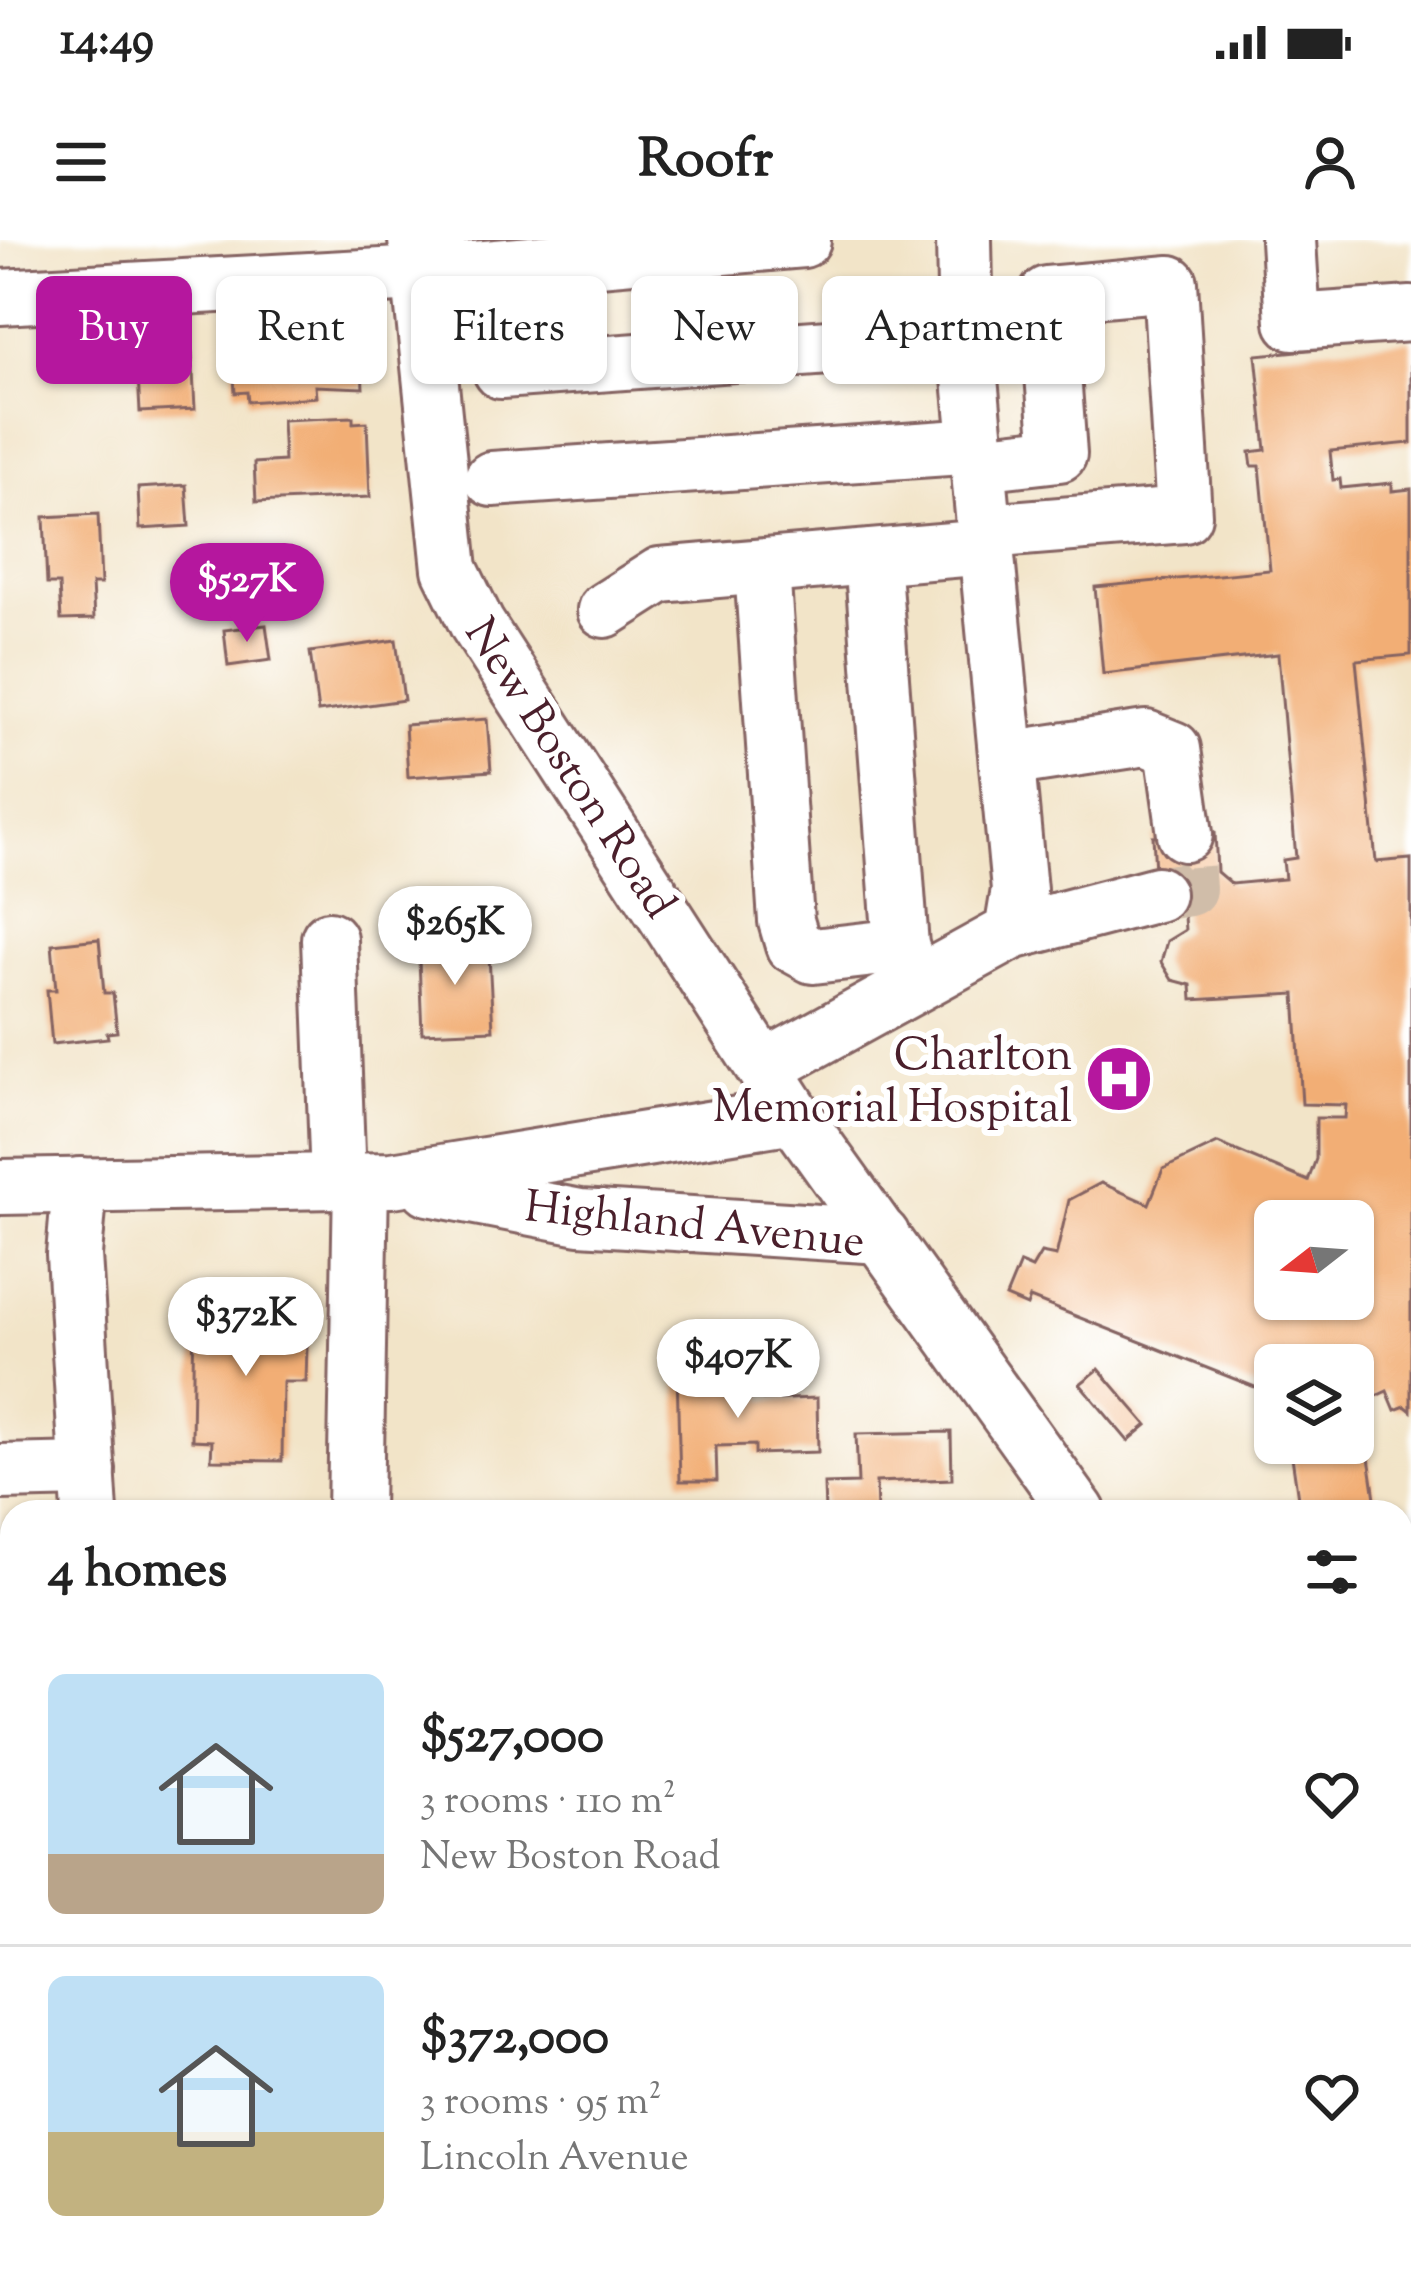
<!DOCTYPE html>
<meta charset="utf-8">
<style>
body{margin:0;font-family:"Sorts Mill Goudy",serif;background:#f6f6f6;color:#222;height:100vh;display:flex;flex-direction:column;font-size:45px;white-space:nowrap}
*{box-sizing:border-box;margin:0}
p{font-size:39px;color:#767676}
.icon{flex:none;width:66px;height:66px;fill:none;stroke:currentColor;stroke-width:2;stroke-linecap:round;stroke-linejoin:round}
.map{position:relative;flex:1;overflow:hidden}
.panel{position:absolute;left:0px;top:1260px;width:1413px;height:771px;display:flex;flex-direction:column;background:#fff;border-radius:36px 36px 0 0;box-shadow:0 3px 9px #0004}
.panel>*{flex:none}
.hud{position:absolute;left:36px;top:36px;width:1341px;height:108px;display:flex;gap:24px}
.needle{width:78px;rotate:253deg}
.fabs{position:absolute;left:1254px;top:960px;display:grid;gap:24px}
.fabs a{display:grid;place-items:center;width:120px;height:120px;border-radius:18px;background:#fff;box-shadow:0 3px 9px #0004;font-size:60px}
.price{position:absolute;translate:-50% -102px;padding:0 27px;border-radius:42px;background:#fff;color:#222;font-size:39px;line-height:78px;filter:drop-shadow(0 3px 6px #0008)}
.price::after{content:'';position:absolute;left:50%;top:72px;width:36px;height:27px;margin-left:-18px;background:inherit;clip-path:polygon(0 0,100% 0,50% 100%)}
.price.selected{background:#b5179e;color:#fff}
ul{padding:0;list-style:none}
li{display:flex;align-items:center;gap:36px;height:300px;padding:0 48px}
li+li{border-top:3px solid #e0e0e0}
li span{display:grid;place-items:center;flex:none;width:336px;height:240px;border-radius:18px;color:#555}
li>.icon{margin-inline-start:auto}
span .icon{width:144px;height:144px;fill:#fffc;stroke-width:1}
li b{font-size:51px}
h2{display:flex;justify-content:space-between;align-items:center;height:144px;padding:0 48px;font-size:51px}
.chip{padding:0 42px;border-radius:18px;background:#fff;box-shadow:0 3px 9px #0004;font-size:42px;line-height:108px}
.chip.selected{background:#b5179e;color:#fff}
.status{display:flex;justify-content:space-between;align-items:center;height:84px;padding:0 60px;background:#fff;direction:ltr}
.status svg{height:33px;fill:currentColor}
header{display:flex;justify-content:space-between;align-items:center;height:156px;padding:0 48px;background:#fff;font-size:54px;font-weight:800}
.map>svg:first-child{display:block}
.building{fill:#f2ae75;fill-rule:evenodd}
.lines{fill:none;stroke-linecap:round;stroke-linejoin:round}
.minor-tunnel{stroke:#d0bda9;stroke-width:54;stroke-dasharray:54 27;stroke-linecap:butt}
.minor-casing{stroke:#856462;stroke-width:60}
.minor{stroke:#fff;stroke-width:54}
.labels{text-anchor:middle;stroke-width:12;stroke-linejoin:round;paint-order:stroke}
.street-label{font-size:45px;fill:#4a1f2b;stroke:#fff}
.poi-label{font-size:45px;fill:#4a1f2b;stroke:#fff;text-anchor:end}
</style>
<div class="status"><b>14:49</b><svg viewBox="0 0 49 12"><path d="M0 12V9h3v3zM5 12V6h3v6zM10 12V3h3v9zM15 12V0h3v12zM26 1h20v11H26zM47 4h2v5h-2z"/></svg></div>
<header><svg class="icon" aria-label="menu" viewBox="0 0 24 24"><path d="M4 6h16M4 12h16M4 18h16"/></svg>Roofr<svg class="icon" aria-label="person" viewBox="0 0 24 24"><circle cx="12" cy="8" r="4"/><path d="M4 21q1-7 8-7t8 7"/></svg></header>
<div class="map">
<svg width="1411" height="2030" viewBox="0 0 1411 2030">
<rect width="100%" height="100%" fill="#fff"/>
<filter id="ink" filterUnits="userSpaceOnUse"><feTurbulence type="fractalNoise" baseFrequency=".00833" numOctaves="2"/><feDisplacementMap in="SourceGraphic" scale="24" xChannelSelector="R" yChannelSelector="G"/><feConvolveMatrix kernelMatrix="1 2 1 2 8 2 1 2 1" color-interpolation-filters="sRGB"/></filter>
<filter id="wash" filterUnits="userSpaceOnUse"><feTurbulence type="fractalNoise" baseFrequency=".004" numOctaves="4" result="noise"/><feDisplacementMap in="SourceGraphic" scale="48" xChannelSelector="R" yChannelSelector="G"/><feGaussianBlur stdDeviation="2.7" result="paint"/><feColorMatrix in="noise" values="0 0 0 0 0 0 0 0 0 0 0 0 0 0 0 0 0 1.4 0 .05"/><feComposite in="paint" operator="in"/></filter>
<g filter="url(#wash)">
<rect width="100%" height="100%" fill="#f2e4c8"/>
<g id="blocks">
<g class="building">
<polygon points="345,95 347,116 361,115 363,148 315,146 316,157 248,162 247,152 235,153 232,103"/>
<path d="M1411,100v103l-81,8 3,29 7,-1 1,9 51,-5v8l19,-2v166l-55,5 20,202 35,-3v552l-6,-5 -10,4 -8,-19 -26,12 16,109h-77l-10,-69h63v-78h-78v30l-245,-97 -3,8 -21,-9 14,-34 12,5 9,-15 15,3 13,-56 32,-17 48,21 14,-35 55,-26 90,38 8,-22v-41h29l1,-13 -44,-1 -7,-110 -103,6 -1,-15 -19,-5 -11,-18 6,-21 18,-11 -2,-26 -26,2 -4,-70 62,-4 2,40 14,12 54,-5 -2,-19 13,-2 -18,-204 -175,20 -8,-87 175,-17 -10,-104h-8l-2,-14 16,-2 -10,-95zM1275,981h78v78h-78z"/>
<polygon points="192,113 195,169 140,172 137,116"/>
<polygon points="353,177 353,183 367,182 370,257 256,262 254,223 284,221 282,180"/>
<polygon points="186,245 189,286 140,289 138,248"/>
<polygon points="98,274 101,344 92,344 94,379 61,380 59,344 47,344 44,277"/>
<polygon points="266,385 271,420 228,426 224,390"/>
<polygon points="396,400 404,460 318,472 310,412"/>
<polygon points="487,479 491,531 408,537 405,485"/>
<polygon points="99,699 104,753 113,753 117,792 107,793 108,798 52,804 47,750 56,750 52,704"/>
<polygon points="472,699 473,716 489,716 493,790 422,793 419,719 428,718 427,701"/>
<polygon points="242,1067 308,1068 306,1142 283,1142 282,1221 211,1220 212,1201 192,1200 194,1072 242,1072"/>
<polygon points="1099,1129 1147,1185 1128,1201 1080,1144"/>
<polygon points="762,1132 763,1160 817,1158 818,1212 755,1214 755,1205 716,1206 717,1241 680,1241 677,1134"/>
<polygon points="951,1192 952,1239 876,1242 877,1272 825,1272 824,1244 858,1243 856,1194"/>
<polygon points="12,1551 12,1661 0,1662 0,1552"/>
<polygon points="12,1772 12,1838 0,1839 0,1773"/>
<polygon points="1401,1801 1407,1849 1411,1849 1411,1917 1401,1917"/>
<polygon points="12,1872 12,1949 0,1949 0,1873"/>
<polygon points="12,1988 12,2019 62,2019 62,2030 0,2030 0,1989"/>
<polygon points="1411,2006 1411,2030 1334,2030 1333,2019 1401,2019 1401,2007"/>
<polygon points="345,2019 378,2019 361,2030"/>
<polygon points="1091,2019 1129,2019 1129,2027 1092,2029"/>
</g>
</g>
</g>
<g filter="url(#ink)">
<use href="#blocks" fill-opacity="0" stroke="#856462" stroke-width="3"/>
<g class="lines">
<polyline class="minor-tunnel" points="1157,654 1189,649 1185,594"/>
<defs>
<g id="minor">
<polyline points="416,0 450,329 477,384 794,875 1078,1272"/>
<polyline points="1288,0 1293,82 1411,74"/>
<polyline points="0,57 418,34 803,0"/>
<polyline points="501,131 966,97"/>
<polyline points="979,223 1059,214 1047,54 1170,43 1184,275 986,291"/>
<polyline points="492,239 977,206"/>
<polyline points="872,317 901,706 913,740"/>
<polyline points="762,328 786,681 793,705 813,716 901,706"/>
<polyline points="605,370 660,335 987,307"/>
<polyline points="1007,519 1146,498 1173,509 1185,594"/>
<polyline points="1012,692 1157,654"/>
<polyline points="329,699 338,941"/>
<polyline points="766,827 1012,692 1019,650 966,97 964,0"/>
<polyline points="80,945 74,1015 90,1272"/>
<polyline points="0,947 392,940 794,875"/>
<polyline points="429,948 580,977 882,996"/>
<polyline points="0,1232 88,1230"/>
<polyline points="355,1272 361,941"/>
<polyline points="1401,1480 1411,1484"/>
<polyline points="0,1495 12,1495"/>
<polyline points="136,2019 136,2030"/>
<polyline points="1247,2019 1248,2030"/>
</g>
</defs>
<use href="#minor" class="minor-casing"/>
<use href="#minor" class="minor"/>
</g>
</g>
<defs>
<symbol id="hospital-disc" viewBox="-11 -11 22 22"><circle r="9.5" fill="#b5179e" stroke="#fff"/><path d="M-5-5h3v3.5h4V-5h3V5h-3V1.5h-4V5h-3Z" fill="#fff"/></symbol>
</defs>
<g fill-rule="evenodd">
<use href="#hospital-disc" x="1081" y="801" width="76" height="76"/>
</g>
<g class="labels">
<g class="street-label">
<text transform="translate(572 527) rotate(57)" y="16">New Boston Road</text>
<text transform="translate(695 982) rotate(6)" y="16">Highland Avenue</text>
</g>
<g class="poi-label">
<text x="1072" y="829">Charlton<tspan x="1072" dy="52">Memorial Hospital</tspan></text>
</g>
</g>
</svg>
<div class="fabs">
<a><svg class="needle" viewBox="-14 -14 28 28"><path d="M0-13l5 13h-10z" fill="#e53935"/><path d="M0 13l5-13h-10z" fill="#767676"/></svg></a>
<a><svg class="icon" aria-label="layers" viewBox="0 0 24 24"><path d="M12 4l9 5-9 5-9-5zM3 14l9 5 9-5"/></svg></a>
</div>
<b class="price selected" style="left:247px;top:405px">$527K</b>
<b class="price" style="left:455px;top:748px">$265K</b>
<b class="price" style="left:246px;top:1139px">$372K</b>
<b class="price" style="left:738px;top:1181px">$407K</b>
<div class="hud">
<a class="chip selected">Buy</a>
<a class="chip">Rent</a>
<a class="chip">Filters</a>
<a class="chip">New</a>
<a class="chip">Apartment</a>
</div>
<section class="panel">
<h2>4 homes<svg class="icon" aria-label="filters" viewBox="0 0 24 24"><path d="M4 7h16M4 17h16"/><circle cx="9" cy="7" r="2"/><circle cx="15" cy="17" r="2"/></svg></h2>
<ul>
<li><span style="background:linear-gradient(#bfe0f5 75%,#b9a48a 0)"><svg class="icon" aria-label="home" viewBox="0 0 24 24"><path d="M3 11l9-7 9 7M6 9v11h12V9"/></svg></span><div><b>$527,000</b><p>3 rooms · 110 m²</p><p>New Boston Road</p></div><svg class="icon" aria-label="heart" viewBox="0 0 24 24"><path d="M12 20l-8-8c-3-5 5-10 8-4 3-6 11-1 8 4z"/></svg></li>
<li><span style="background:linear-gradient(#bfe0f5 65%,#c2b280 0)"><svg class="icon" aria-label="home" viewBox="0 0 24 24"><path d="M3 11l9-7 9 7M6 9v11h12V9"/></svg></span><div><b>$372,000</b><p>3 rooms · 95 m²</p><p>Lincoln Avenue</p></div><svg class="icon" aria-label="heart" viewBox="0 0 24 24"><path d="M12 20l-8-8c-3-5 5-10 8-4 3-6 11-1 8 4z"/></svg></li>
</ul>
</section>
</div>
